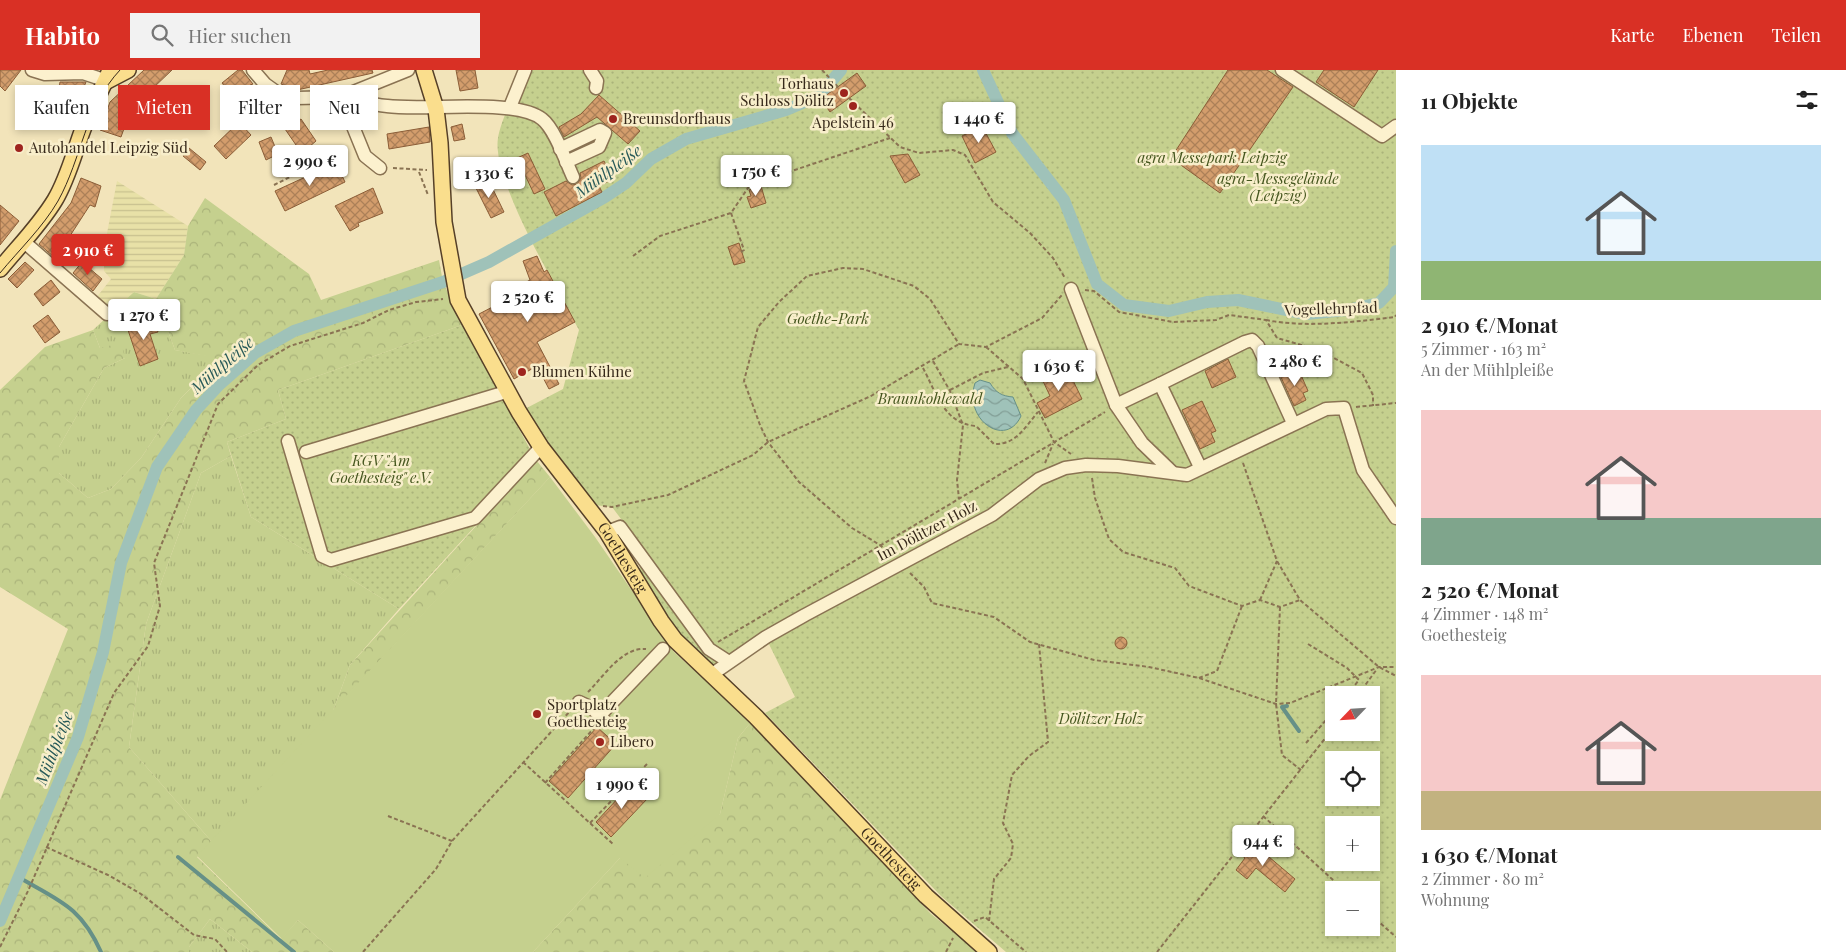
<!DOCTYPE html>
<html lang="de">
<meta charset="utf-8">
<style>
body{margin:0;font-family:"Playfair Display",serif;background:#f2f2f2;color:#222;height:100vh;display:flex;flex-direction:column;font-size:19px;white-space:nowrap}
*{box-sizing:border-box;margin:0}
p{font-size:16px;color:#767676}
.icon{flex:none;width:28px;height:28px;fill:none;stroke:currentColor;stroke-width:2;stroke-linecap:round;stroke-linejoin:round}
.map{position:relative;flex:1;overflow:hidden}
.panel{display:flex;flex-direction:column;background:#fff;width:450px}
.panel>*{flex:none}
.banner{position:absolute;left:15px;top:15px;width:475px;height:45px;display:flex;gap:10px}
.needle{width:32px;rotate:245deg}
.buttons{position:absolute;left:1325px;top:616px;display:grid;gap:10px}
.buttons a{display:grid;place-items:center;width:55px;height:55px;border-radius:0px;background:#fff;box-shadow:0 2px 8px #0003;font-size:25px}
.price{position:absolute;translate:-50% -42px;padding:0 11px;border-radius:5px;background:#fff;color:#222;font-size:16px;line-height:32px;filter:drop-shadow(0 1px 2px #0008)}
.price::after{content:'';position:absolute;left:50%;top:30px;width:15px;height:11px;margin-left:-8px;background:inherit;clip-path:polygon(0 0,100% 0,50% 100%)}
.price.selected{background:#d93025;color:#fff}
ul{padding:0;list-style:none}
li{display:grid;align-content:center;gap:10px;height:265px;padding:0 25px}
li span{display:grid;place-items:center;height:155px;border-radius:0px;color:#555}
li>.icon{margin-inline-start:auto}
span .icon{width:90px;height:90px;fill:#fffc;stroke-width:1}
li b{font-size:21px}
h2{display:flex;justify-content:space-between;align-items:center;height:60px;padding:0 25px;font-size:21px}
.pill{padding:0 18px;border-radius:0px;background:#fff;box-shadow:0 2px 8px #0003;font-size:18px;line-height:45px}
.pill.selected{background:#d93025;color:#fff}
header{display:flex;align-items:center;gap:30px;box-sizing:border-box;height:70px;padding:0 25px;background:#d93025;color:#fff}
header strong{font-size:24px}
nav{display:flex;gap:28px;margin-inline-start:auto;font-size:18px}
.search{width:350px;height:45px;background:#f2f2f2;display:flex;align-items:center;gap:12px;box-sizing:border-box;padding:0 18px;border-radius:0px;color:#767676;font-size:19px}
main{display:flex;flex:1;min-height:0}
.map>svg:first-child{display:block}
.farmland{fill:url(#farmland-rules)}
.grass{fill:url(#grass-tufts)}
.forest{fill:url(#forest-crowns)}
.park{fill:url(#park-dots);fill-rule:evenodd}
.pitch{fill:#c5d08e}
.water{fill:url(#water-waves);stroke:#669087}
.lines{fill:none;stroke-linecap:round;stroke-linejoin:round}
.stream{stroke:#669087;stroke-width:4}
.canal{stroke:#9fc2b9;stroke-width:12}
.building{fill:url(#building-cross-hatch);stroke:#8b5d37}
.minor-casing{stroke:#8a7353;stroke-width:15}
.major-casing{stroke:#564028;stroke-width:18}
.path{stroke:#8a7353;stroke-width:2;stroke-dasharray:4 2.5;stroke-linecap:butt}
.minor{stroke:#fcf1ce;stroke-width:12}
.major{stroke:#fade8d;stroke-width:15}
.tram{stroke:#37291a;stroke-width:1}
.poi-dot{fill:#9e241e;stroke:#f8eeca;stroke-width:2}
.labels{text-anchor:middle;stroke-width:5;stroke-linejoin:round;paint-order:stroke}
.poi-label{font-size:15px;fill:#37291a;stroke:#f8eeca;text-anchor:start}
.park-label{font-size:15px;font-style:italic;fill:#45561e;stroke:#f8eeca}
.street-label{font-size:15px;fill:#37291a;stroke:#f8eeca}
.water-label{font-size:16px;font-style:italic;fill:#275958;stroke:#f8eeca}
</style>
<header>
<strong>Habito</strong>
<div class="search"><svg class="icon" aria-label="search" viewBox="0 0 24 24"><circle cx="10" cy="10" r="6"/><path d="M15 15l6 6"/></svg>Hier suchen</div>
<nav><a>Karte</a><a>Ebenen</a><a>Teilen</a></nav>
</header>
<main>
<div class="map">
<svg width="1396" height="882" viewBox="0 0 1396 882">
<defs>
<pattern id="farmland-rules" width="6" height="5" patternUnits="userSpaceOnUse" patternTransform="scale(1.25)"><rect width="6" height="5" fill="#e8e1a7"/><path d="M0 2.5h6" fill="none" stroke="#c8c18f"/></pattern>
<pattern id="grass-tufts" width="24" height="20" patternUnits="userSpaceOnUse" patternTransform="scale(1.25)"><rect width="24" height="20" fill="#c5d08e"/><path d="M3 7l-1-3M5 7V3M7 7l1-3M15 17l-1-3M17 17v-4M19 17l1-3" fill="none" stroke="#aab37a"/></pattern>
<pattern id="forest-crowns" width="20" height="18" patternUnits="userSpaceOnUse" patternTransform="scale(1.25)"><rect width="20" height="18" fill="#c5d08e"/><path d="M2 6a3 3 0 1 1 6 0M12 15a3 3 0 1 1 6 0" fill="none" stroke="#aab37a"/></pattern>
<pattern id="park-dots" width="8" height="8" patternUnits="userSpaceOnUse" patternTransform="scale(1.25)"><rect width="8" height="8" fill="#c5d08e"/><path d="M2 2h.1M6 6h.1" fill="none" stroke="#aab37a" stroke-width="1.8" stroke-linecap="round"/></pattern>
<pattern id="water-waves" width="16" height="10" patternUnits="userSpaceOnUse" patternTransform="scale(1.25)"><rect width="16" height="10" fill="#9fc2b9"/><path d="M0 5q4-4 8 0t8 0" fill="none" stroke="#829e96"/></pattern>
<pattern id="building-cross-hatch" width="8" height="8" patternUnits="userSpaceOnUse" patternTransform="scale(1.25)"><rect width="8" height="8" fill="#d39d6c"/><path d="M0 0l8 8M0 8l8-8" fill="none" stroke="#ac8058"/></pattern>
</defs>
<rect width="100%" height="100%" fill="#f2e4ba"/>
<polygon class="farmland" points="117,111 188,156 184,185 156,229 134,222 113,244 96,228 111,209 104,201 104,179"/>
<g class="grass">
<polygon points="134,222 156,229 175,280 221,288 181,328 141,388 111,419 88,428 59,403 59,377 104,298 125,288 100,278 93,260"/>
<polygon points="231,386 251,447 399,539 350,595 333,641 212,772 129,677 146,554 201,403"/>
<polygon points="210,849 252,882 189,882 189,877"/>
</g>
<g class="forest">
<polygon points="205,128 309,204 321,230 439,190 443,212 462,255 278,320 286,349 227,372 231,386 201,403 146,554 129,677 212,772 197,787 281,869 298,850 334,882 252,882 210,849 189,877 189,882 0,882 0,730 68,559 0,517 0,320 45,277 93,260 100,278 121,273 125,288 104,298 59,377 59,403 88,428 111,419 141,388 181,328 221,289 175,280 156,229 184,185 188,156"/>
<polygon points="536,390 550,407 333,641 350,595"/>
<polygon points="751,652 931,844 978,882 533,882 620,788 720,744 738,668"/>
</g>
<g class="park">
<path d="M525,0h871v882h-390l-65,-56 -176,-183 30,-16 -29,-59 -55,37 -78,-103 19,-12 -40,-53 -27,-3 -66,-92 44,-23 16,-59c-21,-41 -88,-151 -81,-192 3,-19 19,-50 27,-68zM1334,625h37v37h-37zM1334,690h37v38h-37zM1334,755h37v37h-37zM1334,820h37v38h-37z"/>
<polygon points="462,255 536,390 399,539 251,447 227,372 286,349 278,320"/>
</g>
<polygon class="pitch" points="550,407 595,467 674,582 751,652 738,668 720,744 645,808 620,788 533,882 334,882 298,850 282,869 197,786"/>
<path class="water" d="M980,310l10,3c6,10 12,13 23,14l8,19c-15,33 -58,4 -46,-33z"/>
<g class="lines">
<g class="stream">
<polyline points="1287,636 1282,637 1299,661"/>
<polyline points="178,787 294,882"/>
<path d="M20,808c40,23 61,29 81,74"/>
</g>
<g class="canal">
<polyline points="983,0 1012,63 1064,130 1097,214 1124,235 1169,241 1207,232 1238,230 1306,244 1347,240 1379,233 1394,217 1396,181"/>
<polyline points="0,851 78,667 103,582 121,493 157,397 196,340 219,315 255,283 294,261 443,212 489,192 605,127 626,113 651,89 686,69 786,40 819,26 841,0"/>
</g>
</g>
<g class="building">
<polygon points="0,0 21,0 5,21 0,16"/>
<polygon points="144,0 172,0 131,39 121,67 100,60 110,32"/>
<polygon points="238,0 242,0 253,14 250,15 257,32 245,42 222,13"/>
<polygon points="287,0 309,0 310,4 328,0 372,0 373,3 297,20 281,14"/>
<polygon points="456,0 475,0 478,18 460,21"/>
<polygon points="1228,0 1267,0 1293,17 1220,123 1171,88"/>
<polygon points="1324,0 1378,0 1354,37 1316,12"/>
<polygon points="857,3 866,16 830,42 821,29"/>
<polygon points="60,12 86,12 74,41 57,31"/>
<polygon points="599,25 640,61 628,74 597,47 564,67 559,57 581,44"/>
<polygon points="301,49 316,71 309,77 311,81 286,93 281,82 296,75 285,59"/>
<polygon points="239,52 251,65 226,89 214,76"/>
<polygon points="462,54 465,69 454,71 451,57"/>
<polygon points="982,56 996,82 975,93 962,66"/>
<polygon points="429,57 430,72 389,79 387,64"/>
<polygon points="271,67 278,84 266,90 259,72"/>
<polygon points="189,78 206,92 200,100 183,86"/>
<polygon points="528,83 545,119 534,124 517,88"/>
<polygon points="908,84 920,105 905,113 890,86"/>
<polygon points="604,91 613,109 599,116 602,122 556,146 544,122 566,111 572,115 577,114 581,108 580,103"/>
<polygon points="336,93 345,112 285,141 275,121"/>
<polygon points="81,108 101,116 95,137 90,135 66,172 68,174 55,188 39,174 71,133"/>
<polygon points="488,109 504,142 491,148 475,116"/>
<polygon points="761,116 766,133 751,138 747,127 751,126 749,120"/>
<polygon points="373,118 383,143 358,153 359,156 350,161 335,136"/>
<polygon points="0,135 19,151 0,175"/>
<polygon points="739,173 745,192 734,195 728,177"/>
<polygon points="537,186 544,202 547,200 575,252 537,272 559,314 549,319 537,296 514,309 479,244 504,231 502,228 522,217 521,215 530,210 523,191"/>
<polygon points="25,192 34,200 17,218 8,209"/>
<polygon points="82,192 102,209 93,221 73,203"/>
<polygon points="51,210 60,222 43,236 34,224"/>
<polygon points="48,245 60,262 45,273 33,256"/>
<polygon points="153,248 158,262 150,264 158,289 140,296 127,257"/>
<polygon points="1228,289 1236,307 1212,318 1205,301"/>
<polygon points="1065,294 1082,329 1045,348 1037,333 1050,326 1042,309 1049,305 1048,303"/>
<polygon points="1292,299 1296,307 1301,305 1308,321 1303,323 1306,330 1294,336 1280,305"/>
<polygon points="1202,331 1216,361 1211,363 1215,372 1200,379 1182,340"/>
<circle cx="1121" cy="573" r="6"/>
<polygon points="597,657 616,674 568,728 549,711"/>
<polygon points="632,713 648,728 611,767 596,752"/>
<polygon points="1249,770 1295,809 1285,822 1256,798 1247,809 1236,800 1245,788 1239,783"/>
</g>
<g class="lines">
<defs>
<g id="minor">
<polyline points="32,0 45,4 83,3 107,11"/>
<polyline points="253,0 265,14 279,24 296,28 341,27 408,0"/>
<polyline points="590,0 597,11 596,18"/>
<polyline points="1282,0 1382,66 1396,56"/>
<path d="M341,27c15,3 31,8 46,9 38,5 129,-8 155,13 13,10 24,43 31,58"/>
<polyline points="341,27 365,86 380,98"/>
<polyline points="510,37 525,0"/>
<polyline points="560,79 600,60 605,63 599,77 566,92"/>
<polyline points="23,171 107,244"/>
<polyline points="1071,219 1116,335 1142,373 1172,402"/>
<polyline points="1116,335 1160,314"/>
<polyline points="288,371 322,486 331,490 475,448 541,377"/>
<polyline points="306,382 506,322"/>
<polyline points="1200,397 1160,314 1245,272 1252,270 1258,276 1293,353"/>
<polyline points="607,462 620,457 709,579 729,592"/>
<polyline points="711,605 766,567 805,545 992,445 1039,409 1065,398 1086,395 1118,396 1187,405 1326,339 1344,338 1363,400 1396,448"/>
<polyline points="579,632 592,638 605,651"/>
<polyline points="600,645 663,579"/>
</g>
<g id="major">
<path id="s1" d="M424,0l12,39 4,34 4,79 14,78 61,112 22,35 66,85 54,89 14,19 81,77 170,179 63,56"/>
<polyline points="107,11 128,0"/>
<path d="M0,199c18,-22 40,-44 55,-69 13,-22 19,-47 28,-71 8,-21 19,-39 27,-59"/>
</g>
</defs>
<use href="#minor" class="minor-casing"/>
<use href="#major" class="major-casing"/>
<g class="path">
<polyline points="822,0 838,17"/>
<polyline points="849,28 900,77 919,83 953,80 965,85 993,132 1030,163 1053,188 1065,208"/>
<polyline points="393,98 427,100"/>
<polyline points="419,102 428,125"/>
<polyline points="274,115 348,78"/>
<polyline points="731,143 744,180 741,182"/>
<polyline points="633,186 660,166 731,143 750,115 890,68"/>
<polyline points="1085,220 1094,221 1119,242 1173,252 1216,250 1229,245 1266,250 1277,268 1319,280 1362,303 1373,325 1373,336"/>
<path d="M1266,250c41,8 87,2 129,-3l1,-2"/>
<polyline points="986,277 1023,309 1054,372 1071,384"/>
<polyline points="933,291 950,321 963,355 957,410 959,429"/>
<path d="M923,298c13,24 21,56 53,58l18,18c22,1 31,-17 44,-32"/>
<polyline points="950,320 983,303 1008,297"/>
<polyline points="1356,337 1396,333"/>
<polyline points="1045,393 1053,374"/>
<polyline points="1243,393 1277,491 1300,530 1379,597 1396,606"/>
<polyline points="1092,408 1095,428 1109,469 1123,482 1175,498 1189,516 1242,536 1260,530 1280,537 1300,530"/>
<polyline points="603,436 612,437 668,425 753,385 768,372 871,326 959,274"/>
<polyline points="892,486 880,475 852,458 799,412 768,372 760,355 744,311 758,257 779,232 807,206 843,198 863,199 914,216 930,229 959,274 986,277 1042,248 1062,225"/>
<polyline points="910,503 924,517 932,533 994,547 1030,572 1094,590 1149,597 1199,608 1276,634 1290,633 1379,597 1396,597"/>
<polyline points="1260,530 1277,491"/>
<polyline points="1280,537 1276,634 1282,685 1301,700"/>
<polyline points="718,572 1105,342"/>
<polyline points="1308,574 1347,598 1359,610 1347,625"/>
<polyline points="1199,608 1217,601 1242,536"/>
<path d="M588,622c16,-16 34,-45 58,-43"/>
<polyline points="1358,625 1377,599"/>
<polyline points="1306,673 1334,641"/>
<polyline points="523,692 614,775"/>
<polyline points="545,713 595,657"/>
<polyline points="388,746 452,771"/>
<polyline points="1263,746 1344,820"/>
<polyline points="590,753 648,693"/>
<polyline points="46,777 108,805 141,824 194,865 215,869 227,882"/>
<polyline points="1371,845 1396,867"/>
<polyline points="974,851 985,847 1026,882"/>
<polyline points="989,851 994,809 1011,788 1013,774 1003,753 1012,705 1029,686 1048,672 1039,574"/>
<polyline points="0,877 28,821 114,623 148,576 160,536 154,493 218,334 258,295 290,276 363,253 389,240 416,232 443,229"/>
<polyline points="363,882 436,799 452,771 571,640"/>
<polyline points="946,882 953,868"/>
<polyline points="1157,882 1334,657"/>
</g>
<use href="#minor" class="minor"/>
<use href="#major" class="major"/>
<path class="tram" d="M0,203c19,-23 43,-46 58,-72 24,-43 27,-94 62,-131"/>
</g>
<g class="poi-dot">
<circle cx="844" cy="23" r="5"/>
<circle cx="853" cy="36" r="5"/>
<circle cx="613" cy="49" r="5"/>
<circle cx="19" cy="78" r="5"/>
<circle cx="522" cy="302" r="5"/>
<circle cx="537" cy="644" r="5"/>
<circle cx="600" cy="672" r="5"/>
</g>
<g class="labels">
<g class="poi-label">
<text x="834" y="19" text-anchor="end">Torhaus<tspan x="834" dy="17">Schloss Dölitz</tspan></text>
<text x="623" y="54">Breunsdorfhaus</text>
<text x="853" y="58" text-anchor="middle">Apelstein 46</text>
<text x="29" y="83">Autohandel Leipzig Süd</text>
<text x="532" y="307">Blumen Kühne</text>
<text x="547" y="640">Sportplatz<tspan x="547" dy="17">Goethesteig</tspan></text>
<text x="610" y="677">Libero</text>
</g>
<g class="park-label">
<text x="1212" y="93">agra Messepark Leipzig</text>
<text x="1278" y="114">agra-Messegelände<tspan x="1278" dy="17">(Leipzig)</tspan></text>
<text x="828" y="254">Goethe-Park</text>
<text x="930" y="334">Braunkohlewald</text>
<text x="381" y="396">KGV "Am<tspan x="381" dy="17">Goethesteig" e.V.</tspan></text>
<text x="1101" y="654">Dölitzer Holz</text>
</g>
<g class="street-label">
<text transform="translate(1331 239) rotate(-2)" y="5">Vogellehrpfad</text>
<text transform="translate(927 461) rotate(-28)" y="5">Im Dölitzer Holz</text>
<text dy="5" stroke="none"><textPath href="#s1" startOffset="540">Goethesteig</textPath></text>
<text dy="5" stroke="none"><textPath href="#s1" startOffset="945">Goethesteig</textPath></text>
</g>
<g class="water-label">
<text transform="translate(608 101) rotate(-36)" y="6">Mühlpleiße</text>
<text transform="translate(222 295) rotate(-41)" y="6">Mühlpleiße</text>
<text transform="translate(54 678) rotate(-69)" y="6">Mühlpleiße</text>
</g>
</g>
</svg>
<div class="buttons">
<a><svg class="needle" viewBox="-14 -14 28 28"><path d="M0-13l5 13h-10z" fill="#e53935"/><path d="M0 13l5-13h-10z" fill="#767676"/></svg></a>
<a><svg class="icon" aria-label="locate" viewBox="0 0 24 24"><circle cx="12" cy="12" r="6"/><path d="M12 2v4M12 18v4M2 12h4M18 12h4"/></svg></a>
<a>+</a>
<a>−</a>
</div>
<b class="price" style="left:979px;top:74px">1 440 €</b>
<b class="price" style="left:310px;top:117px">2 990 €</b>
<b class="price" style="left:756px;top:127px">1 750 €</b>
<b class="price" style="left:489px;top:129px">1 330 €</b>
<b class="price selected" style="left:88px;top:206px">2 910 €</b>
<b class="price" style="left:528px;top:253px">2 520 €</b>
<b class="price" style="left:144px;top:271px">1 270 €</b>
<b class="price" style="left:1295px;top:317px">2 480 €</b>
<b class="price" style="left:1059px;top:322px">1 630 €</b>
<b class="price" style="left:622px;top:740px">1 990 €</b>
<b class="price" style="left:1263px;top:797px">944 €</b>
<div class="banner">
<a class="pill">Kaufen</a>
<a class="pill selected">Mieten</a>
<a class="pill">Filter</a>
<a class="pill">Neu</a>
</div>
</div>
<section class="panel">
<h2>11 Objekte<svg class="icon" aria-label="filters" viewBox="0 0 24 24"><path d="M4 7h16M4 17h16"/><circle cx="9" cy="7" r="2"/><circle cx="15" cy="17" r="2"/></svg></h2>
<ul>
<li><span style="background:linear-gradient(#bfe0f5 75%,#8fb573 0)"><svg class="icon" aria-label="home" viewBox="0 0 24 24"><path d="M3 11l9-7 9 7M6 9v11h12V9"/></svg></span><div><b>2 910 €/Monat</b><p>5 Zimmer · 163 m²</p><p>An der Mühlpleiße</p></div></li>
<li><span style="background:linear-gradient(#f6c9c9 70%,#7fa58c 0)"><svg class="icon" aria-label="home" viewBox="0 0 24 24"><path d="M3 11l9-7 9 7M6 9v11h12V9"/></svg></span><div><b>2 520 €/Monat</b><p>4 Zimmer · 148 m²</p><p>Goethesteig</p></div></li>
<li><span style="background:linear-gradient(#f6c9c9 75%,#c2b280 0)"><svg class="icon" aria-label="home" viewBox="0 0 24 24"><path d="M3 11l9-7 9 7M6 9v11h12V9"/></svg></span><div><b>1 630 €/Monat</b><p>2 Zimmer · 80 m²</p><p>Wohnung</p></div></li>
</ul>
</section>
</main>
